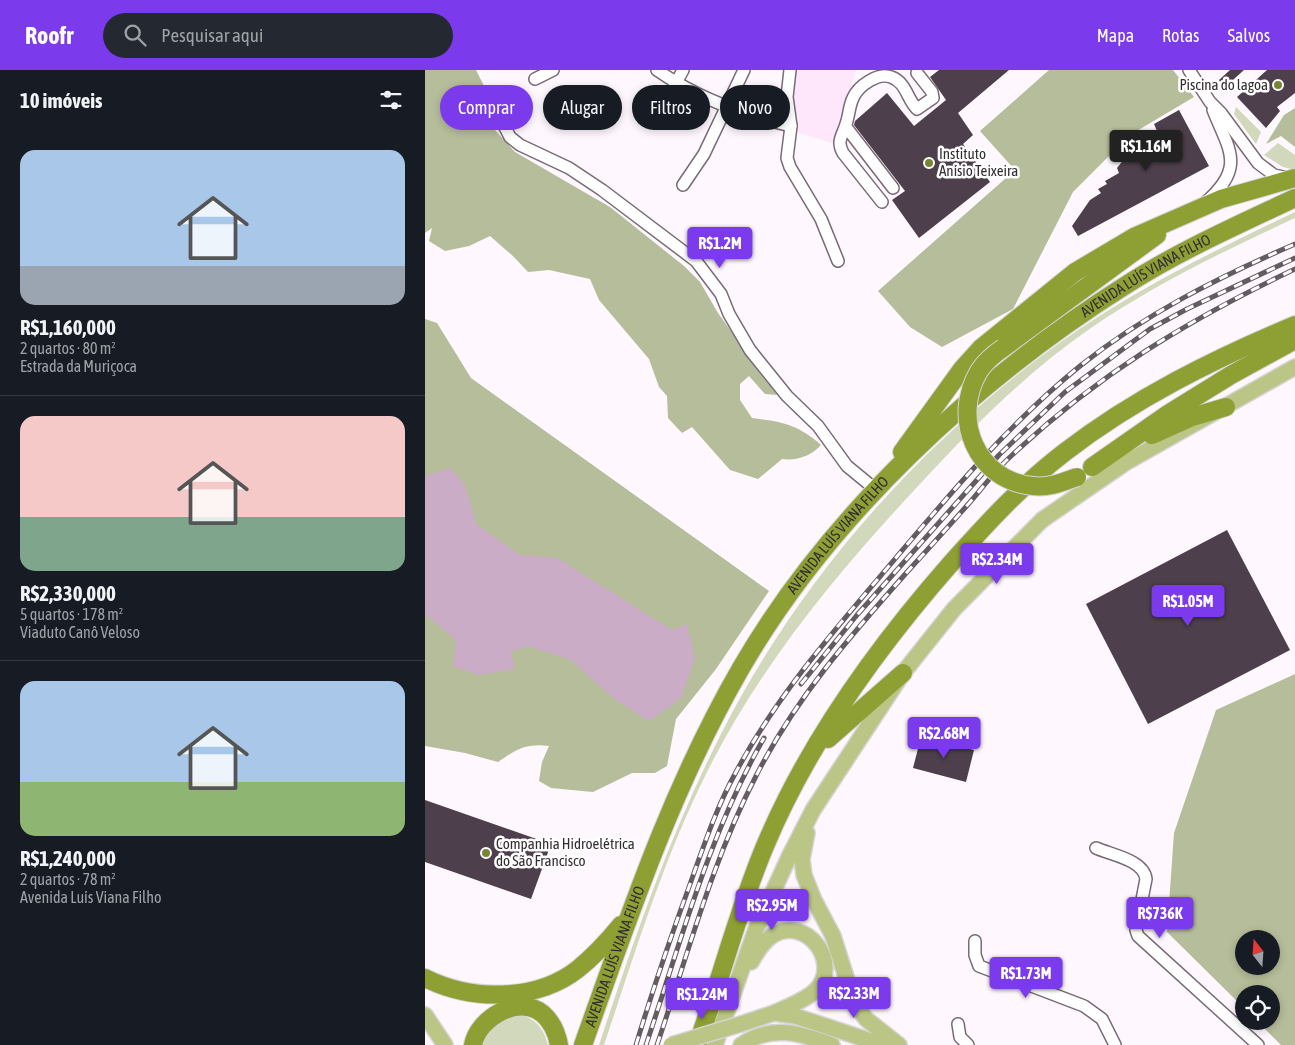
<!DOCTYPE html>
<html lang="pt">
<meta charset="utf-8">
<style>
body{margin:0;font-family:"Asap Condensed",sans-serif;background:#242831;color:#f1f3f6;height:100vh;display:flex;flex-direction:column;font-size:19px;white-space:nowrap}
*{box-sizing:border-box;margin:0}
p{font-size:16px;color:#9ea1a6}
.icon{flex:none;width:28px;height:28px;fill:none;stroke:currentColor;stroke-width:2;stroke-linecap:round;stroke-linejoin:round}
.map{position:relative;flex:1;overflow:hidden}
.details{display:flex;flex-direction:column;background:#171b24;width:425px}
.details>*{flex:none}
.top-card{position:absolute;left:15px;top:15px;width:475px;height:45px;display:flex;gap:10px}
.needle{width:32px;rotate:343deg}
.fabs{position:absolute;left:810px;top:860px;display:grid;gap:10px}
.fabs a{display:grid;place-items:center;width:45px;height:45px;border-radius:50%;background:#171b24;box-shadow:0 2px 8px #0003;font-size:25px}
.price{position:absolute;translate:-50% -42px;padding:0 11px;border-radius:5px;background:#7c3aed;color:#fff;font-size:16px;line-height:32px;filter:drop-shadow(0 1px 2px #0008)}
.price::after{content:'';position:absolute;left:50%;top:30px;width:15px;height:11px;margin-left:-8px;background:inherit;clip-path:polygon(0 0,100% 0,50% 100%)}
.price.current{background:#222;color:#fff}
ul{padding:0;list-style:none}
li{display:grid;align-content:center;gap:10px;height:265px;padding:0 20px}
li+li{border-top:1px solid #363941}
li span{display:grid;place-items:center;height:155px;border-radius:15px;color:#555}
li>.icon{margin-inline-start:auto}
span .icon{width:90px;height:90px;fill:#fffc;stroke-width:1}
li b{font-size:21px}
h2{display:flex;justify-content:space-between;align-items:center;height:60px;padding:0 20px;font-size:21px}
.tag{padding:0 18px;border-radius:22px;background:#171b24;box-shadow:0 2px 8px #0003;font-size:18px;line-height:45px}
.tag.current{background:#7c3aed;color:#fff}
header{display:flex;align-items:center;gap:30px;box-sizing:border-box;height:70px;padding:0 25px;background:#7c3aed;color:#fff}
header strong{font-size:24px}
nav{display:flex;gap:28px;margin-inline-start:auto;font-size:18px}
.search{width:350px;height:45px;background:#242831;display:flex;align-items:center;gap:12px;box-sizing:border-box;padding:0 18px;border-radius:28px;color:#9ea1a6;font-size:19px}
main{display:flex;flex:1;min-height:0}
.map>svg:first-child{display:block}
.built{fill:#fee7fa}
.green{fill:#d1d8bb}
.forest{fill:#b5bd9a;fill-rule:evenodd}
.water{fill:#cbacc6}
.building{fill:#4d3f4b}
.lines{fill:none;stroke-linecap:round;stroke-linejoin:round}
.minor-casing{stroke:#796b77;stroke-width:14}
.major-casing{stroke:#d6d5d6;stroke-width:18}
.highway-casing{stroke:#d6d5d6;stroke-width:20}
.minor{stroke:#fff;stroke-width:11}
.major{stroke:#bbc585;stroke-width:15}
.highway{stroke:#8e9f33;stroke-width:18}
.rail-casing{stroke:#635d62;stroke-width:5}
.rail{stroke:#fff;stroke-width:3;stroke-dasharray:9;stroke-linecap:butt}
.major-bridge-casing{stroke:#d6d5d6;stroke-width:18;stroke-linecap:butt}
.highway-bridge-casing{stroke:#d6d5d6;stroke-width:20;stroke-linecap:butt}
.major-bridge{stroke:#bbc585;stroke-width:15}
.highway-bridge{stroke:#8e9f33;stroke-width:18}
.poi-dot{fill:#788634;stroke:#fff;stroke-width:2}
.labels{text-anchor:middle;stroke-width:5;stroke-linejoin:round;paint-order:stroke}
.poi-label{font-size:15px;fill:#342e33;stroke:#fff;text-anchor:start}
.street-label{font-size:15px;fill:#342e33;stroke:#fff}
</style>
<header>
<strong>Roofr</strong>
<div class="search"><svg class="icon" aria-label="search" viewBox="0 0 24 24"><circle cx="10" cy="10" r="6"/><path d="M15 15l6 6"/></svg>Pesquisar aqui</div>
<nav><a>Mapa</a><a>Rotas</a><a>Salvos</a></nav>
</header>
<main>
<section class="details">
<h2>10 imóveis<svg class="icon" aria-label="filters" viewBox="0 0 24 24"><path d="M4 7h16M4 17h16"/><circle cx="9" cy="7" r="2"/><circle cx="15" cy="17" r="2"/></svg></h2>
<ul>
<li><span style="background:linear-gradient(#a9c7e8 75%,#9aa5b1 0)"><svg class="icon" aria-label="home" viewBox="0 0 24 24"><path d="M3 11l9-7 9 7M6 9v11h12V9"/></svg></span><div><b>R$1,160,000</b><p>2 quartos · 80 m²</p><p>Estrada da Muriçoca</p></div></li>
<li><span style="background:linear-gradient(#f6c9c9 65%,#7fa58c 0)"><svg class="icon" aria-label="home" viewBox="0 0 24 24"><path d="M3 11l9-7 9 7M6 9v11h12V9"/></svg></span><div><b>R$2,330,000</b><p>5 quartos · 178 m²</p><p>Viaduto Canô Veloso</p></div></li>
<li><span style="background:linear-gradient(#a9c7e8 65%,#8fb573 0)"><svg class="icon" aria-label="home" viewBox="0 0 24 24"><path d="M3 11l9-7 9 7M6 9v11h12V9"/></svg></span><div><b>R$1,240,000</b><p>2 quartos · 78 m²</p><p>Avenida Luís Viana Filho</p></div></li>
</ul>
</section>
<div class="map">
<svg width="870" height="975" viewBox="0 0 870 975">
<rect width="100%" height="100%" fill="#fef7fd"/>
<polygon class="built" points="370,0 431,0 410,74 371,62 363,29"/>
<g class="green">
<polygon points="811,37 836,62 831,74 809,44"/>
<polygon points="853,73 870,85 870,100 858,97 839,85"/>
<path d="M870,142v6c-71,33 -142,67 -207,112 -62,43 -117,99 -169,155 -83,89 -157,178 -212,287 -44,88 -72,181 -103,273h-5c35,-106 71,-211 122,-311 82,-162 210,-304 360,-406 67,-45 141,-81 214,-116z"/>
<path d="M92,945c19,2 26,13 31,30h-69l18,-24z"/>
</g>
<g class="forest">
<path d="M0,0h51l17,34 2,26 20,22 95,55 74,59 16,16 18,31 59,82 -12,-1 -16,-18 -9,8v16l12,18c30,4 45,6 69,27 -10,11 -24,16 -39,14l-24,20 -28,-9 -38,-43 -10,6 -14,-15 -1,-22 -8,-9 -10,-28 -50,-59 -9,-21 -41,-9 -21,2 -15,-16 -23,-20 -21,10 -24,5 -16,-10 3,-13 -7,5z"/>
<polygon points="624,0 748,0 769,27 705,65 648,122 588,239 517,277 485,257 453,221 590,100 555,61"/>
<polygon points="870,38 870,77 856,66 841,74 859,45"/>
<path d="M0,249l12,4 34,55 298,213 -53,78 -40,50 -9,47 -12,7h-23l-39,19 -42,-4 -12,-7 3,-19 7,-16c-23,-3 -32,3 -51,16l-33,-9 -40,-7z"/>
<path d="M870,604v371h-14l-24,-24h14v-27h-27v14l-77,-76 7,-99 42,-123zM819,869h27v27h-27z"/>
</g>
<polygon class="water" points="25,398 40,415 51,454 95,485 132,488 247,560 262,554 270,588 256,628 224,651 189,629 146,590 103,576 86,582 90,599 54,605 28,596 31,570 0,544 0,406"/>
<g class="building">
<polygon points="514,0 584,0 533,43 548,65 538,74 565,112 494,168 467,130 480,121 429,55 430,51 462,23 489,56 521,30 505,7"/>
<polygon points="805,0 819,0 799,18 794,10"/>
<polygon points="842,0 870,0 870,23 852,37 855,41 841,58 812,27"/>
<polygon points="754,40 784,96 653,166 647,156 665,130 676,123 673,119 682,114 680,111 694,103 692,98 711,74 732,61 729,54"/>
<polygon points="802,460 865,580 723,654 661,534"/>
<polygon points="496,667 549,680 541,712 488,698"/>
<polygon points="0,730 126,774 106,829 0,792"/>
</g>
<g class="lines">
<defs>
<g id="minor">
<path d="M232,0c40,28 87,45 134,56"/>
<polyline points="365,0 362,27 366,56 362,88 365,97 396,149 413,191"/>
<polyline points="764,0 785,32 796,43 833,93 849,105 863,108"/>
<polyline points="110,9 128,0"/>
<polyline points="73,44 85,67 95,75 144,98 177,120 271,191 296,224 304,244 325,280 362,326 393,356 422,396 450,419"/>
<polyline points="233,46 258,0"/>
<polyline points="421,57 468,118"/>
<polyline points="258,115 279,84 319,0"/>
<path d="M457,132l-39,-49c-7,-12 0,-18 3,-29 3,-8 3,-18 7,-26 5,-12 25,-26 38,-21 15,5 16,22 26,32l16,-11 -1,-6 -15,-19"/>
<path d="M781,132c40,-35 23,-52 7,-92"/>
<path d="M671,778c16,7 48,12 50,31l-10,51 2,6 120,109"/>
<polyline points="550,871 550,885 554,896 659,936 677,949 690,975"/>
<polyline points="533,954 535,967 543,975"/>
</g>
<g id="major">
<polyline points="382,763 377,789 379,805 389,830 408,866 429,932 441,949 474,975"/>
<path d="M326,892c6,-10 12,-21 22,-27 34,-20 70,29 42,56 -11,10 -28,16 -41,22"/>
<polyline points="0,945 20,975"/>
<polyline points="316,954 349,943 370,946 458,975"/>
<polyline points="290,975 331,859 364,787 388,740 478,603 529,539 617,450 700,393 870,297"/>
<path d="M316,975c30,-21 60,-12 91,0"/>
</g>
<g id="highway">
<polyline points="578,278 732,165"/>
<polyline points="727,365 767,347 801,337"/>
<polyline points="477,382 537,299 556,278 650,202 709,167 796,129 870,108"/>
<polyline points="667,397 743,344 806,305 870,270"/>
<polyline points="403,669 478,603"/>
<path d="M0,908c46,23 111,24 153,-9 16,-13 30,-28 43,-44"/>
<path d="M48,975c5,-27 46,-51 70,-31 9,8 14,20 16,31"/>
<path id="s1" d="M158,975c46,-129 89,-258 158,-377 89,-154 236,-289 385,-383 53,-34 112,-60 169,-87"/>
<path d="M272,975c24,-66 41,-135 68,-199 43,-103 114,-201 188,-285 36,-40 69,-76 112,-109 70,-54 149,-93 230,-127"/>
</g>
</defs>
<use href="#minor" class="minor-casing"/>
<use href="#major" class="major-casing"/>
<use href="#highway" class="highway-casing"/>
<use href="#minor" class="minor"/>
<use href="#major" class="major"/>
<use href="#highway" class="highway"/>
<defs>
<g id="rail">
<polyline points="376,614 432,545 574,385 640,322 725,259 762,239 870,188"/>
<path d="M211,975c16,-53 34,-106 53,-158 14,-39 27,-79 47,-115 39,-73 94,-137 147,-199 61,-72 123,-147 197,-207 65,-52 139,-89 215,-122"/>
<path d="M221,975c35,-104 63,-211 118,-307"/>
<path d="M232,975c31,-91 55,-184 99,-269 39,-77 95,-141 152,-205 21,-23 42,-46 63,-70 12,-14 24,-30 38,-43 88,-83 177,-137 286,-189"/>
</g>
</defs>
<use href="#rail" class="rail-casing"/>
<use href="#rail" class="rail"/>
<defs>
<polyline id="major-bridge" points="246,975 316,954"/>
<path id="highway-bridge" d="M578,278c-9,6 -18,14 -24,23 -28,47 -3,110 54,115 16,2 30,-4 44,-9"/>
</defs>
<use href="#major-bridge" class="major-bridge-casing"/>
<use href="#highway-bridge" class="highway-bridge-casing"/>
<use href="#major-bridge" class="major-bridge"/>
<use href="#highway-bridge" class="highway-bridge"/>
</g>
<g class="poi-dot">
<circle cx="853" cy="15" r="5"/>
<circle cx="504" cy="93" r="5"/>
<circle cx="61" cy="783" r="5"/>
</g>
<g class="labels">
<g class="poi-label">
<text x="843" y="20" text-anchor="end">Piscina do lagoa</text>
<text x="514" y="89">Instituto<tspan x="514" dy="17">Anísio Teixeira</tspan></text>
<text x="71" y="779">Companhia Hidroelétrica<tspan x="71" dy="17">do São Francisco</tspan></text>
</g>
<g class="street-label">
<text dy="5" stroke="none"><textPath href="#s1" startOffset="979">AVENIDA LUÍS VIANA FILHO</textPath></text>
<text dy="5" stroke="none"><textPath href="#s1" startOffset="574">AVENIDA LUÍS VIANA FILHO</textPath></text>
<text dy="5" stroke="none"><textPath href="#s1" startOffset="94">AVENIDA LUÍS VIANA FILHO</textPath></text>
</g>
</g>
</svg>
<div class="fabs">
<a><svg class="needle" viewBox="-14 -14 28 28"><path d="M0-13l5 13h-10z" fill="#e53935"/><path d="M0 13l5-13h-10z" fill="#9ea1a6"/></svg></a>
<a><svg class="icon" aria-label="locate" viewBox="0 0 24 24"><circle cx="12" cy="12" r="6"/><path d="M12 2v4M12 18v4M2 12h4M18 12h4"/></svg></a>
</div>
<b class="price current" style="left:721px;top:102px">R$1.16M</b>
<b class="price" style="left:295px;top:199px">R$1.2M</b>
<b class="price" style="left:572px;top:515px">R$2.34M</b>
<b class="price" style="left:763px;top:557px">R$1.05M</b>
<b class="price" style="left:519px;top:689px">R$2.68M</b>
<b class="price" style="left:347px;top:861px">R$2.95M</b>
<b class="price" style="left:735px;top:869px">R$736K</b>
<b class="price" style="left:601px;top:929px">R$1.73M</b>
<b class="price" style="left:429px;top:949px">R$2.33M</b>
<b class="price" style="left:277px;top:950px">R$1.24M</b>
<div class="top-card">
<a class="tag current">Comprar</a>
<a class="tag">Alugar</a>
<a class="tag">Filtros</a>
<a class="tag">Novo</a>
</div>
</div>
</main>
